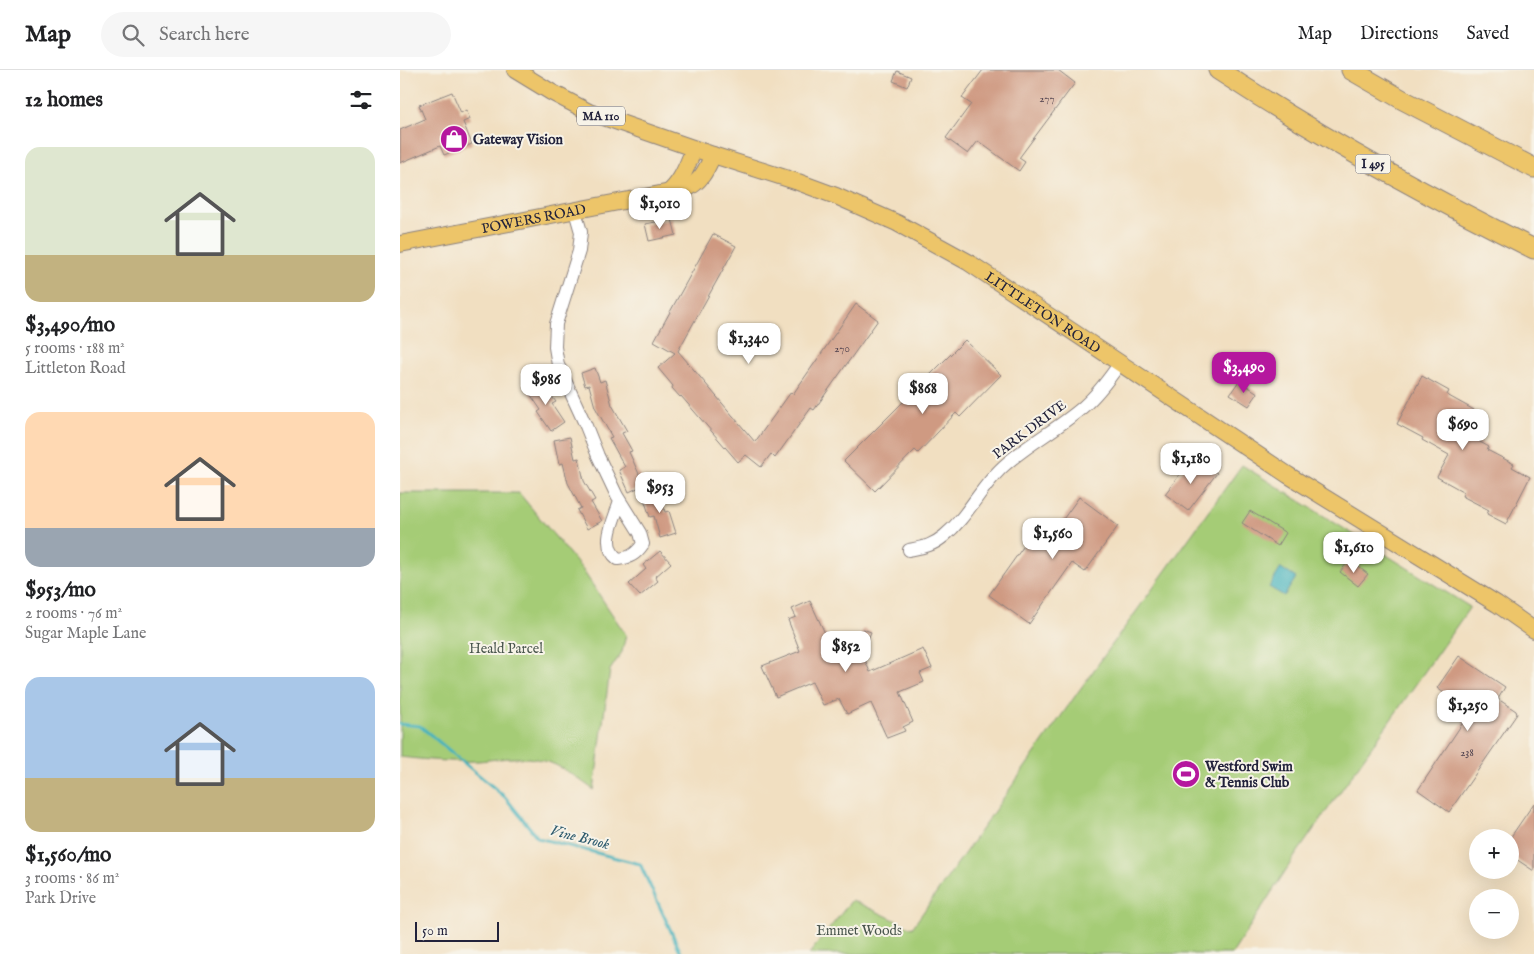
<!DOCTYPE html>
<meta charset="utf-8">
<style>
body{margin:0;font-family:"IM FELL English",serif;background:#f6f6f6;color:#202124;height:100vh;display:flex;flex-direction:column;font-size:19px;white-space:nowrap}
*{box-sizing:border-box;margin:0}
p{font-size:16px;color:#757577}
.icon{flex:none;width:28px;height:28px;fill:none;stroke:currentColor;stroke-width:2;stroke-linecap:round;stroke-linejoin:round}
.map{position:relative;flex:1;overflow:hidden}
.side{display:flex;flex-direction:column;background:#fff;width:400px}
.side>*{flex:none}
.fabs{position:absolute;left:1069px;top:759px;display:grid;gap:10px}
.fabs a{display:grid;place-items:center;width:50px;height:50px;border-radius:50%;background:#fff;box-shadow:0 5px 20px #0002;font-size:25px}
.scale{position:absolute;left:15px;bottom:12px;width:84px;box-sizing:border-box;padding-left:5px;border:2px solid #22223b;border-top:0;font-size:14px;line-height:18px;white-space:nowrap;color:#22223b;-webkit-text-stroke:4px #f7f3e8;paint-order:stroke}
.price{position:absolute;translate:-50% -42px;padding:0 11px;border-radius:10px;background:#fff;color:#222;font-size:16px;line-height:32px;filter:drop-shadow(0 1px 2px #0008)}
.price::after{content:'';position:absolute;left:50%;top:30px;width:15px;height:11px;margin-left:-8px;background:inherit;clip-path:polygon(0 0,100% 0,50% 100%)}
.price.selected{background:#b5179e;color:#fff}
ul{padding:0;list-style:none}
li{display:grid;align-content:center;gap:10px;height:265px;padding:0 25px}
li span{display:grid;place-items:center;height:155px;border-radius:15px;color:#555}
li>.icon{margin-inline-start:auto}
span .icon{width:90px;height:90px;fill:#fffc;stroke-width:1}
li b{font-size:21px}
h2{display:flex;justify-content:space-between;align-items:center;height:60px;padding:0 25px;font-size:21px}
header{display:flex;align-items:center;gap:30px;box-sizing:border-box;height:70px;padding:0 25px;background:#fff;border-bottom:1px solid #e0e0e0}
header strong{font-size:24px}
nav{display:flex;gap:28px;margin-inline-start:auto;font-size:18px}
.search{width:350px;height:45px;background:#f6f6f6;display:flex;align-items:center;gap:12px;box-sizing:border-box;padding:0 18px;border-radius:28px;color:#757577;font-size:19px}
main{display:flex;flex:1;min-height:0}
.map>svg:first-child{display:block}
.green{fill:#a5cc76;stroke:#647758}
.water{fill:#43b2bd;stroke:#326a7c}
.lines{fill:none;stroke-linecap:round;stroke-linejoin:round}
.stream{stroke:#43b2bd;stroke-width:3}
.building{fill:#cf9a82}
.minor-casing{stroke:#8a807e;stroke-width:14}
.major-casing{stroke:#8a807e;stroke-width:18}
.highway-casing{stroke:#8a807e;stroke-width:21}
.minor{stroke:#fff;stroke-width:12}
.major{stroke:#edc569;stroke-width:16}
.highway{stroke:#edc569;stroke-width:19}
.labels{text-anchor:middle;stroke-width:4;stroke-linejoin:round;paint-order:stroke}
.number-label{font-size:11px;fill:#4d404d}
.shield{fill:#f7f3e8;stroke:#62616f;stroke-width:1}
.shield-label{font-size:12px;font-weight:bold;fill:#22223b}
.poi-label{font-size:14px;font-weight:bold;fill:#22223b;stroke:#f7f3e8;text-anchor:start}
.street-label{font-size:14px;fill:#22223b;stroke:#f7f3e8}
.park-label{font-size:14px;fill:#49554d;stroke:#f7f3e8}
.water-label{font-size:15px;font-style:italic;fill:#2f5c6f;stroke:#f7f3e8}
</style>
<header>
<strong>Map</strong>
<div class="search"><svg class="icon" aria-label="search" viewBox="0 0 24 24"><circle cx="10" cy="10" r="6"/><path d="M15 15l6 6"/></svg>Search here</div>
<nav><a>Map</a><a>Directions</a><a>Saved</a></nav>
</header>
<main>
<section class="side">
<h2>12 homes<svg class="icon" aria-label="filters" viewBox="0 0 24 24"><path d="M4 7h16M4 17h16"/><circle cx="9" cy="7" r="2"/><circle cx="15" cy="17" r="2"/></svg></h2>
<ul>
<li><span style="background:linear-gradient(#dfe7d0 70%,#c2b280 0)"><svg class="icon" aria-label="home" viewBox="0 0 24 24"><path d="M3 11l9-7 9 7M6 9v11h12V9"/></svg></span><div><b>$3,490/mo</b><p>5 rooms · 188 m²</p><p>Littleton Road</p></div></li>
<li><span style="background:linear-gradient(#ffd9b3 75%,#9aa5b1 0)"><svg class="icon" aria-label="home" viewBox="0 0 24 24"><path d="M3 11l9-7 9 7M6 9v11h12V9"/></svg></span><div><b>$953/mo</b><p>2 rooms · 76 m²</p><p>Sugar Maple Lane</p></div></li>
<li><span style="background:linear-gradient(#a9c7e8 65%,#c2b280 0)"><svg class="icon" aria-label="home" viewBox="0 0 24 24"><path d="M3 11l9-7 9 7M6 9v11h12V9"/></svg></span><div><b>$1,560/mo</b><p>3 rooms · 86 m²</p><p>Park Drive</p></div></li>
</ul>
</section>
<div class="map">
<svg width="1134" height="884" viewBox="0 0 1134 884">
<rect width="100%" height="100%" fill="#f7f3e8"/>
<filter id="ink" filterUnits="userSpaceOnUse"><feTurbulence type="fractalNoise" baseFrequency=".02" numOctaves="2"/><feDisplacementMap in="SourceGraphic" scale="10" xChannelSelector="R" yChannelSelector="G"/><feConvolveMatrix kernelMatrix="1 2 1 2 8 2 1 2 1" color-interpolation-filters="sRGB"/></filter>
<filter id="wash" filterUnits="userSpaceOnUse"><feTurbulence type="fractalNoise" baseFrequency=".0096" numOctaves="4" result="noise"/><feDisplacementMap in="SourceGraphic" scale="20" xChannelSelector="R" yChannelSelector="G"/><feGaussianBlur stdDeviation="1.12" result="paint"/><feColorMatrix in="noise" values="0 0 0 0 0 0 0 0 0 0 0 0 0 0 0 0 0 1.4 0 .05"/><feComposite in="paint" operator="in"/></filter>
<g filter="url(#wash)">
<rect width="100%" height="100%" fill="#f1dfc1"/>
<g class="green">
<polygon points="842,395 1070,537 895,786 832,884 409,884 452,830 512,858 678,622"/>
<path d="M0,423h119l63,76 44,66 -4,17 -12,18 -16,120c-14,-10 -28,-21 -43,-27 -24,-9 -49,-4 -73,-2 -27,1 -52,-1 -78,-4z"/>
</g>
<polygon class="water" points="881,498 896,508 884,526 869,517"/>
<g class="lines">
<polyline class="stream" points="0,654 20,656 105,727 138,768 240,794 281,883 284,884"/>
</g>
<g id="blocks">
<g class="building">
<polygon points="583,0 658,0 675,13 619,88 625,92 619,101 578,71 568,84 546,68 571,34 562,28"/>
<polygon points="497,1 511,7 507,17 493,11"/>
<polygon points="52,22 61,43 66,40 70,49 63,52 72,74 44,85 40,76 0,93 0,60 25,49 19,35"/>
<polygon points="272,149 276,165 249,171 245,154"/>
<polygon points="313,164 336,176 278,281 355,372 391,322 393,324 456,234 478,250 414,340 411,338 375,388 371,384 361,397 346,385 338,392 281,326 280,327 272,318 273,316 258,298 275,283 254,271"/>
<polygon points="565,270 601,305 560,347 556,343 518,383 515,380 475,421 444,391"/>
<polygon points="195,298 200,312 205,310 212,335 227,361 222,363 232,381 229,382 244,415 229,422 219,400 225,397 209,368 212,367 195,337 189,315 185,316 181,303"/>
<polygon points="1022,306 1049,321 1047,325 1074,340 1062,362 1089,377 1087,380 1114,394 1112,397 1130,407 1106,454 1087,444 1089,440 1062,426 1064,422 1037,407 1049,385 1022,370 1023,368 997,354"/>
<polygon points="839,311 858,323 849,336 830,324"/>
<polygon points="141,312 156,332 152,334 164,352 151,361 138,342 141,340 128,321"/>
<polygon points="170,367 175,389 179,388 184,411 195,430 191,432 202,451 187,459 177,440 181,438 168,413 163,393 159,394 154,370"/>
<polygon points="790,391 798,397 802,392 817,403 788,441 765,424"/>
<polygon points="259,421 265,442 269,441 276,463 260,468 254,446 250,447 243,426"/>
<polygon points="679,427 718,456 685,502 672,493 629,554 589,525 633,463 646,473"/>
<polygon points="850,441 886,463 878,476 842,453"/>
<polygon points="260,481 271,493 255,507 258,511 240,526 229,514 246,499 243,495"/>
<polygon points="947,493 954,498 956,495 968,504 958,516 940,502"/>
<polygon points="410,531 436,587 454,580 463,559 471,562 462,583 470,602 523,579 532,598 520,603 524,612 500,622 513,652 503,657 505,661 487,668 471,633 447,644 439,629 423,635 412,612 376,627 362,596 400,581 388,550 396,547 392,539"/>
<polygon points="1059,586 1105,617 1098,629 1116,641 1117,644 1049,742 1018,720 1070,642 1037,618"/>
<polygon points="1134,733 1134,801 1110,785 1110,768"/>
</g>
</g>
</g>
<g filter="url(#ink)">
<use href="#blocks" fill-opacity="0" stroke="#8a807e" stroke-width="1"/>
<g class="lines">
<defs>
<g id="minor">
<path d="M175,141l6,21 -2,19 -23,73 -1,23 3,18 28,61 12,30 19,40 23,37 3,11c-7,10 -13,14 -25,15 -19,-14 -3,-40 2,-58"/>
<path d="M509,480c15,-3 23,-4 35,-14 25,-20 37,-51 62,-72 24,-21 53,-36 77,-57 15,-13 26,-28 37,-44"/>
</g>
<g id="major">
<path id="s1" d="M115,0l36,22 38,20 124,43 85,27 38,14 61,27 71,39 24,16 296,197 209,129 37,26"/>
<path d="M268,123c14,-11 19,-28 26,-44"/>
<path id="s2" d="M0,174l286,-55c15,-7 20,-19 27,-34"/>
</g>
<g id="highway">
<path d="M818,0c101,66 207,125 316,179"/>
<polyline points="951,0 1003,30 1134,98"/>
</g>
</defs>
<use href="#minor" class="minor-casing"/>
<use href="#major" class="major-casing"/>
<use href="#highway" class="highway-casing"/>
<use href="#minor" class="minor"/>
<use href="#major" class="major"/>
<use href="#highway" class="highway"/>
</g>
</g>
<defs>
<symbol id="shop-disc" viewBox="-11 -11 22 22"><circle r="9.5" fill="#b5179e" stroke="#f7f3e8"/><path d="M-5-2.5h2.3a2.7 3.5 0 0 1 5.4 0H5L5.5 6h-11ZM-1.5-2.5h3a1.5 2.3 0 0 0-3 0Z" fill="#fff"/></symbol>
<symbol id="stadium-disc" viewBox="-11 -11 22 22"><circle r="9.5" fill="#b5179e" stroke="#f7f3e8"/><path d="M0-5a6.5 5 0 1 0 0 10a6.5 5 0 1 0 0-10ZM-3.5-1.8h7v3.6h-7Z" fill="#fff"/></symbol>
</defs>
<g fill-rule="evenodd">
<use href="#shop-disc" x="38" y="53" width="32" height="32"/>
<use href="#stadium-disc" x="770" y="688" width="32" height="32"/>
</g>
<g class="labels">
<g class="number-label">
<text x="647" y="32">277</text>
<text x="442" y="282">270</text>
<text x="1067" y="686">238</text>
</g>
<g class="shield">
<rect x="177" y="36.5" width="48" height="19" rx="4"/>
<rect x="955.5" y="84.5" width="35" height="19" rx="4"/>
</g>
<g class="shield-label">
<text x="201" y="50">MA 110</text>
<text x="973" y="98">I 495</text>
</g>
<g class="poi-label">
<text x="73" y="74">Gateway Vision</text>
<text x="805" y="701">Westford Swim<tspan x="805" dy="16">&amp; Tennis Club</tspan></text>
</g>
<g class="street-label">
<text dy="5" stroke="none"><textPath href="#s2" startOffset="136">POWERS ROAD</textPath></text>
<text dy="5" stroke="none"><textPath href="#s1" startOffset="584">LITTLETON ROAD</textPath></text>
<text transform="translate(629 359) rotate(-37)" y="5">PARK DRIVE</text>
</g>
<g class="park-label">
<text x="106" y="583">Heald Parcel</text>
<text x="459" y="865">Emmet Woods</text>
</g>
<g class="water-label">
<text transform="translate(180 767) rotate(14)" y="5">Vine Brook</text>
</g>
</g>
</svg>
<div class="fabs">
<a>+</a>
<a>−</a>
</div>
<div class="scale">50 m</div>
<b class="price" style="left:260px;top:160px">$1,010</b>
<b class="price" style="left:349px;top:295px">$1,340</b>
<b class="price selected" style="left:844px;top:324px">$3,490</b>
<b class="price" style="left:146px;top:336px">$986</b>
<b class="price" style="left:523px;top:345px">$868</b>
<b class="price" style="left:1063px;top:381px">$690</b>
<b class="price" style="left:791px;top:415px">$1,180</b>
<b class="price" style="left:260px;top:444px">$953</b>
<b class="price" style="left:653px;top:490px">$1,560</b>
<b class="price" style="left:954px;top:504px">$1,610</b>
<b class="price" style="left:446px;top:603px">$852</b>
<b class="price" style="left:1068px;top:662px">$1,250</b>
</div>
</main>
